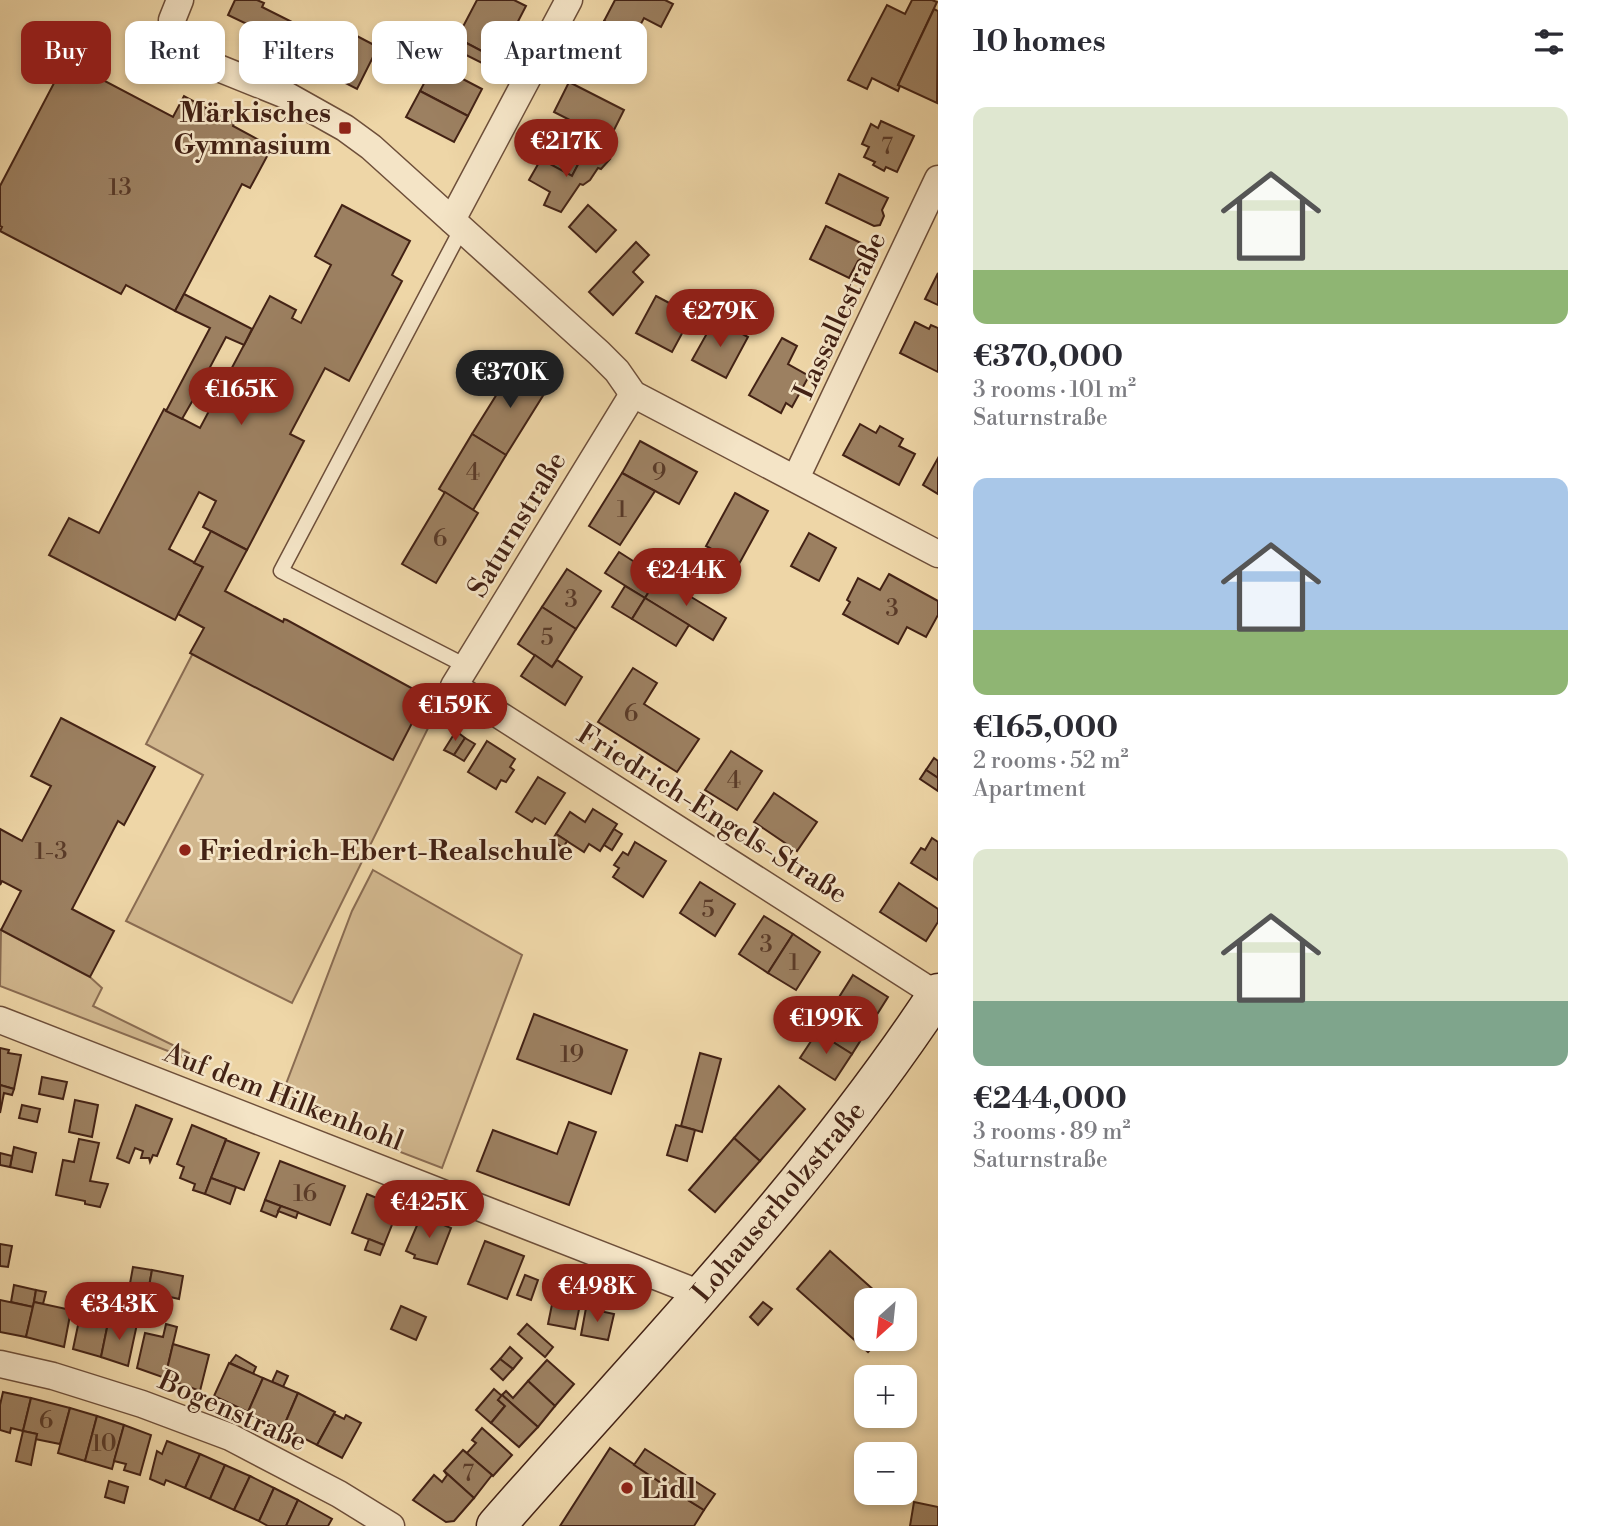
<!DOCTYPE html>
<meta charset="utf-8">
<style>
body{margin:0;font-family:"Libre Bodoni",serif;background:#f2f2f3;color:#2b2b33;height:100vh;display:flex;flex-direction:column;font-size:26px;white-space:nowrap}
*{box-sizing:border-box;margin:0}
p{font-size:23px;color:#7c7c81}
.icon{flex:none;width:38px;height:38px;fill:none;stroke:currentColor;stroke-width:2;stroke-linecap:round;stroke-linejoin:round}
.map{position:relative;flex:1;overflow:hidden}
.panel{display:flex;flex-direction:column;background:#fff;width:665px}
.panel>*{flex:none}
.top-card{position:absolute;left:21px;top:21px;width:665px;height:63px;display:flex;gap:14px}
.needle{width:46px;rotate:207deg}
.tools{position:absolute;left:854px;top:1288px;display:grid;gap:14px}
.tools a{display:grid;place-items:center;width:63px;height:63px;border-radius:14px;background:#fff;box-shadow:0 4px 10px #0003;font-size:35px}
.price{position:absolute;translate:-50% -60px;padding:0 16px;border-radius:24px;background:#8f2418;color:#fff;font-size:23px;line-height:46px;filter:drop-shadow(0 2px 4px #0008)}
.price::after{content:'';position:absolute;left:50%;top:42px;width:21px;height:16px;margin-left:-10px;background:inherit;clip-path:polygon(0 0,100% 0,50% 100%)}
.price.current{background:#222;color:#fff}
ul{padding:0;list-style:none}
li{display:grid;align-content:center;gap:14px;height:371px;padding:0 35px}
li span{display:grid;place-items:center;height:217px;border-radius:14px;color:#555}
li>.icon{margin-inline-start:auto}
span .icon{width:126px;height:126px;fill:#fffc;stroke-width:1}
li b{font-size:30px}
h2{display:flex;justify-content:space-between;align-items:center;height:84px;padding:0 35px;font-size:30px}
.chip{padding:0 24px;border-radius:14px;background:#fff;box-shadow:0 4px 10px #0003;font-size:24px;line-height:63px}
.chip.current{background:#8f2418;color:#fff}
main{display:flex;flex:1;min-height:0}
.map>svg:first-child{display:block}
.green{fill:#d1b78e;stroke:#8a6c52;stroke-width:2}
.building{fill:#9c8061;stroke:#432215;stroke-width:2}
.lines{fill:none;stroke-linecap:round;stroke-linejoin:round}
.lane-casing{stroke:#6e4f3a;stroke-width:17}
.street-casing{stroke:#6e4f3a;stroke-width:29}
.secondary-casing{stroke:#432215;stroke-width:41}
.lane{stroke:#f4e4c6;stroke-width:14}
.street{stroke:#f4e4c6;stroke-width:26}
.secondary{stroke:#f4e4c6;stroke-width:38}
.poi-dot{fill:#8f2418;stroke:#f4e4c6;stroke-width:2.5}
.labels{text-anchor:middle;stroke-width:5;stroke-linejoin:round;paint-order:stroke}
.number-label{font-size:24px;fill:#593a28}
.poi-label{font-size:28px;font-weight:bold;fill:#432215;stroke:#f4e4c6;text-anchor:start}
.street-label{font-size:28px;fill:#432215;stroke:#f4e4c6}
</style>
<main>
<div class="map">
<svg width="938" height="1526" viewBox="0 0 938 1526">
<rect width="100%" height="100%" fill="#eed6a7"/>
<filter id="stains"><feTurbulence type="fractalNoise" baseFrequency=".00286" numOctaves="4"/><feColorMatrix values="0 0 0 0 .2 0 0 0 0 .09 0 0 0 0 .02 0 0 0 .5 -.17"/></filter>
<radialGradient id="worn" r=".72"><stop offset=".6" stop-color="#630" stop-opacity="0"/><stop offset="1" stop-color="#630" stop-opacity=".3"/></radialGradient>
<g class="green">
<polygon points="193,653 411,723 426,696 440,704 292,1003 126,921 203,775 146,744"/>
<polygon points="373,870 522,955 442,1168 278,1105 352,911"/>
<polygon points="1,930 90,977 102,988 93,1006 189,1053 186,1058 0,986"/>
</g>
<g class="building">
<polygon points="235,0 257,0 264,3 262,7 302,27 293,46 228,15"/>
<polygon points="477,0 514,0 526,6 498,60 457,38"/>
<polygon points="615,0 665,0 673,4 661,27 644,18 634,37 604,21"/>
<polygon points="912,0 932,0 937,2 898,85 900,86 898,91 872,78 867,89 848,80 887,5 905,14"/>
<polygon points="934,9 938,11 937,103 898,85"/>
<polygon points="604,21 634,37 615,74 585,58"/>
<polygon points="353,34 378,47 357,89 316,68 330,39 347,47"/>
<polygon points="457,38 495,58 490,67 452,48"/>
<polygon points="64,64 83,74 84,70 173,117 184,96 234,123 233,126 272,147 250,188 242,184 175,311 126,285 121,294 0,231 2,227 0,226 0,186"/>
<polygon points="434,64 482,89 468,116 420,91"/>
<polygon points="569,82 624,110 609,140 554,112"/>
<polygon points="420,91 468,116 454,142 406,117"/>
<polygon points="881,121 914,136 897,172 886,167 884,171 873,165 875,162 864,157 869,147 862,144 871,124 878,128"/>
<polygon points="541,136 582,157 572,176 531,155"/>
<polygon points="597,152 610,159 601,169 598,168 590,180 583,185 580,184 561,212 544,205 550,192 529,180 541,159 572,176 582,157 580,156"/>
<polygon points="839,174 888,198 882,210 884,216 880,225 874,226 826,203"/>
<polygon points="342,205 410,241 392,275 402,281 349,381 325,368 290,434 304,441 247,550 203,527 216,501 199,492 169,549 203,567 175,620 49,555 69,518 99,533 164,409 200,428 270,296 296,310 292,318 301,323 331,265 315,256"/>
<polygon points="588,205 616,230 596,252 569,227"/>
<polygon points="826,226 865,245 865,252 861,259 858,261 849,278 810,259"/>
<polygon points="636,242 649,255 633,272 643,282 613,315 589,292"/>
<polygon points="938,273 938,305 925,299"/>
<polygon points="184,294 252,329 244,345 226,337 209,369 226,378 218,394 201,386 182,419 166,411 210,328 175,311"/>
<polygon points="656,296 692,315 672,352 636,333"/>
<polygon points="715,319 748,337 726,378 692,360"/>
<polygon points="915,322 929,329 931,325 938,328 938,372 900,353"/>
<polygon points="782,338 797,346 788,364 809,376 792,407 786,403 781,413 749,395"/>
<polygon points="515,365 549,386 506,455 472,434"/>
<polygon points="860,424 876,433 880,426 903,439 899,446 915,454 899,485 843,455"/>
<polygon points="472,434 506,455 473,510 439,489"/>
<polygon points="640,441 697,472 679,504 622,473"/>
<polygon points="938,458 938,494 923,485"/>
<polygon points="622,473 655,491 620,545 589,526"/>
<polygon points="445,492 478,513 436,583 402,564"/>
<polygon points="735,493 768,511 739,564 706,546"/>
<polygon points="211,531 247,550 225,591 283,622 284,619 287,620 426,696 393,760 190,653 204,628 178,614 203,567 194,563"/>
<polygon points="809,533 836,548 819,581 791,566"/>
<polygon points="619,552 658,577 645,598 605,573"/>
<polygon points="567,569 601,591 576,629 542,607"/>
<polygon points="889,574 938,601 938,615 926,637 907,627 898,644 843,614 850,602 847,600 858,578 880,590"/>
<polygon points="658,577 726,618 713,640 645,598"/>
<polygon points="625,586 645,598 632,619 612,607"/>
<polygon points="645,598 689,625 676,646 632,619"/>
<polygon points="542,607 576,629 552,667 518,644"/>
<polygon points="535,655 552,667 557,660 582,677 565,705 521,676"/>
<polygon points="633,668 657,683 644,704 699,739 677,772 598,722"/>
<polygon points="61,718 155,767 124,825 118,821 72,909 114,931 90,977 1,930 21,891 2,881 0,885 0,829 22,841 51,786 31,776"/>
<polygon points="456,731 465,738 454,755 444,750"/>
<polygon points="465,738 475,744 464,761 454,755"/>
<polygon points="487,741 515,759 510,767 514,770 506,782 501,780 496,789 468,772"/>
<polygon points="731,751 762,771 737,810 705,790"/>
<polygon points="934,758 938,761 938,778 926,770"/>
<polygon points="926,770 938,778 938,791 920,779"/>
<polygon points="538,777 565,793 545,824 535,818 532,822 516,812"/>
<polygon points="774,793 817,822 797,851 754,822"/>
<polygon points="593,809 617,824 600,851 589,844 584,852 556,834 570,812 585,822"/>
<polygon points="614,829 622,834 612,850 604,845"/>
<polygon points="556,834 567,841 563,848 552,840"/>
<polygon points="932,838 938,842 938,880 911,863 921,848 925,850"/>
<polygon points="635,842 666,861 643,897 613,877 619,868 614,865 623,852 628,855"/>
<polygon points="700,882 735,904 715,936 680,913"/>
<polygon points="899,883 938,909 938,922 926,941 880,912"/>
<polygon points="764,916 793,934 768,973 739,954"/>
<polygon points="793,934 820,952 796,990 768,973"/>
<polygon points="853,975 888,997 871,1024 836,1002"/>
<polygon points="836,1002 871,1024 852,1054 817,1032"/>
<polygon points="534,1014 627,1050 611,1094 517,1059"/>
<polygon points="817,1032 852,1054 835,1080 800,1058"/>
<polygon points="0,1048 9,1050 8,1053 21,1055 14,1089 0,1085"/>
<polygon points="700,1053 721,1059 702,1132 681,1126"/>
<polygon points="42,1077 67,1082 63,1099 39,1094"/>
<polygon points="0,1085 14,1089 12,1095 4,1093 0,1113"/>
<polygon points="779,1086 805,1109 760,1161 734,1138"/>
<polygon points="75,1100 98,1105 92,1137 69,1132"/>
<polygon points="22,1105 40,1109 37,1122 19,1118"/>
<polygon points="136,1105 172,1119 157,1156 153,1155 150,1162 149,1158 141,1158 143,1151 135,1148 129,1163 117,1158"/>
<polygon points="569,1122 596,1132 569,1205 477,1171 493,1130 557,1154"/>
<polygon points="192,1125 226,1139 205,1194 193,1190 195,1184 180,1178 184,1167 177,1164"/>
<polygon points="676,1125 695,1130 687,1161 667,1155"/>
<polygon points="734,1138 760,1161 715,1212 689,1190"/>
<polygon points="79,1139 99,1143 90,1181 108,1184 100,1207 85,1204 85,1201 56,1195 63,1160 74,1162"/>
<polygon points="226,1140 259,1153 244,1190 211,1178"/>
<polygon points="14,1147 36,1153 32,1172 10,1167"/>
<polygon points="0,1153 12,1156 10,1167 0,1165"/>
<polygon points="280,1161 345,1186 330,1225 265,1200"/>
<polygon points="211,1178 236,1187 230,1204 205,1194"/>
<polygon points="367,1194 399,1207 384,1245 352,1233"/>
<polygon points="265,1200 281,1206 276,1217 261,1211"/>
<polygon points="281,1206 298,1212 296,1218 278,1211"/>
<polygon points="421,1216 429,1219 430,1216 442,1220 441,1224 451,1228 437,1264 414,1258 415,1255 406,1251"/>
<polygon points="369,1239 384,1245 380,1255 365,1250"/>
<polygon points="485,1241 524,1256 507,1299 468,1284"/>
<polygon points="0,1244 12,1246 8,1267 0,1266"/>
<polygon points="830,1251 885,1300 866,1300 866,1339 880,1339 868,1352 797,1289"/>
<polygon points="133,1267 152,1270 148,1292 129,1289"/>
<polygon points="152,1270 183,1276 179,1299 148,1292"/>
<polygon points="525,1275 538,1280 531,1300 517,1295"/>
<polygon points="14,1285 36,1290 33,1307 11,1302"/>
<polygon points="556,1285 583,1290 575,1329 548,1324"/>
<polygon points="36,1290 46,1292 43,1304 34,1302"/>
<polygon points="0,1300 33,1307 26,1337 0,1332"/>
<polygon points="34,1302 71,1310 64,1347 26,1337"/>
<polygon points="763,1302 772,1309 758,1325 750,1317"/>
<polygon points="401,1306 426,1317 416,1340 391,1329"/>
<polygon points="586,1308 614,1314 608,1340 581,1335"/>
<polygon points="81,1311 98,1315 96,1321 108,1323 101,1357 73,1349"/>
<polygon points="120,1321 137,1324 128,1366 101,1357 108,1323 120,1326"/>
<polygon points="166,1324 177,1327 165,1378 137,1368 145,1333 163,1337"/>
<polygon points="527,1324 553,1347 545,1357 518,1334"/>
<polygon points="173,1344 209,1355 200,1391 165,1378"/>
<polygon points="510,1347 522,1358 513,1369 500,1359"/>
<polygon points="236,1355 256,1367 253,1374 230,1363"/>
<polygon points="500,1359 513,1369 503,1380 491,1369"/>
<polygon points="547,1360 574,1384 555,1406 528,1381"/>
<polygon points="229,1363 263,1378 248,1412 214,1396"/>
<polygon points="277,1371 288,1376 283,1387 272,1382"/>
<polygon points="263,1378 298,1393 283,1428 248,1412"/>
<polygon points="528,1381 555,1406 538,1427 502,1395 506,1391 513,1398"/>
<polygon points="494,1389 502,1396 498,1400 505,1406 491,1423 476,1410"/>
<polygon points="3,1392 31,1398 23,1431 11,1428 10,1433 0,1430 0,1405"/>
<polygon points="298,1393 335,1412 317,1445 283,1428"/>
<polygon points="502,1395 538,1427 519,1447 491,1423 505,1406 498,1400"/>
<polygon points="31,1398 70,1408 60,1444 35,1439 37,1434 23,1431"/>
<polygon points="70,1408 97,1416 85,1461 58,1453"/>
<polygon points="334,1414 344,1419 346,1415 361,1423 342,1458 317,1445"/>
<polygon points="97,1416 124,1425 112,1469 85,1461"/>
<polygon points="124,1425 151,1435 140,1475 124,1470 126,1464 114,1461"/>
<polygon points="482,1428 512,1455 493,1476 463,1450 467,1453 476,1443 472,1440"/>
<polygon points="23,1431 37,1434 31,1465 16,1461"/>
<polygon points="167,1441 200,1454 185,1488 166,1480 164,1485 150,1479 157,1451 162,1454"/>
<polygon points="610,1448 672,1490 675,1485 690,1495 688,1500 704,1510 694,1526 560,1526"/>
<polygon points="645,1449 715,1494 704,1510 688,1500 690,1495 675,1485 672,1490 634,1465"/>
<polygon points="463,1450 492,1475 474,1498 444,1471"/>
<polygon points="200,1454 225,1465 210,1499 185,1488"/>
<polygon points="225,1465 250,1476 234,1510 210,1499"/>
<polygon points="444,1471 474,1498 454,1521 446,1522 413,1500 434,1475 442,1482 447,1475"/>
<polygon points="250,1476 274,1488 259,1521 234,1510"/>
<polygon points="109,1481 128,1487 124,1503 105,1497"/>
<polygon points="274,1488 298,1500 286,1526 268,1526 259,1521"/>
<polygon points="298,1500 332,1519 328,1526 286,1526"/>
<polygon points="914,1502 938,1507 938,1526 910,1526"/>
</g>
<g class="lines">
<defs>
<polyline id="lane" points="462,228 281,571 466,666"/>
<g id="street">
<polyline points="180,0 172,20 172,41 186,55 288,96 345,128 371,147 599,353 617,371 633,394 938,554"/>
<polyline points="452,220 569,0"/>
<polyline points="633,394 454,686 937,995"/>
<polyline points="796,478 938,179"/>
<polyline points="0,1020 701,1294"/>
<polyline points="0,1364 53,1376 142,1404 230,1437 339,1494 391,1526"/>
</g>
<path id="secondary" d="M496,1526c152,-174 315,-340 442,-533"/>
</defs>
<use href="#lane" class="lane-casing"/>
<use href="#street" class="street-casing"/>
<use href="#secondary" class="secondary-casing"/>
<use href="#lane" class="lane"/>
<use href="#street" class="street"/>
<use href="#secondary" class="secondary"/>
</g>
<g class="poi-dot">
<rect x="338" y="121" width="14" height="14" rx="3.5"/>
<circle cx="185" cy="850" r="7"/>
<circle cx="627" cy="1488" r="7"/>
</g>
<g class="labels">
<g class="number-label">
<text x="887" y="154">7</text>
<text x="120" y="195">13</text>
<text x="473" y="480">4</text>
<text x="659" y="480">9</text>
<text x="622" y="517">1</text>
<text x="440" y="546">6</text>
<text x="571" y="607">3</text>
<text x="892" y="616">3</text>
<text x="547" y="645">5</text>
<text x="631" y="721">6</text>
<text x="734" y="788">4</text>
<text x="51" y="859">1-3</text>
<text x="708" y="917">5</text>
<text x="766" y="952">3</text>
<text x="794" y="970">1</text>
<text x="572" y="1062">19</text>
<text x="305" y="1201">16</text>
<text x="46" y="1428">6</text>
<text x="104" y="1451">10</text>
<text x="468" y="1481">7</text>
</g>
<g class="poi-label">
<text x="331" y="122" text-anchor="end">Märkisches<tspan x="331" dy="32">Gymnasium</tspan></text>
<text x="199" y="860">Friedrich-Ebert-Realschule</text>
<text x="641" y="1498">Lidl</text>
</g>
<g class="street-label">
<text transform="translate(839 315) rotate(-65)" y="10">Lassallestraße</text>
<text transform="translate(516 524) rotate(-59)" y="10">Saturnstraße</text>
<text transform="translate(713 813) rotate(32)" y="10">Friedrich-Engels-Straße</text>
<text transform="translate(284 1096) rotate(21)" y="10">Auf dem Hilkenhohl</text>
<text transform="translate(778 1201) rotate(-50)" y="10">Lohauserholzstraße</text>
<text transform="translate(233 1410) rotate(24)" y="10">Bogenstraße</text>
</g>
</g>
<rect width="100%" height="100%" filter="url(#stains)"/>
<rect width="100%" height="100%" fill="url(#worn)"/>
</svg>
<div class="tools">
<a><svg class="needle" viewBox="-14 -14 28 28"><path d="M0-13l5 13h-10z" fill="#e53935"/><path d="M0 13l5-13h-10z" fill="#7c7c81"/></svg></a>
<a>+</a>
<a>−</a>
</div>
<b class="price" style="left:566px;top:179px">€217K</b>
<b class="price" style="left:720px;top:349px">€279K</b>
<b class="price current" style="left:510px;top:410px">€370K</b>
<b class="price" style="left:241px;top:427px">€165K</b>
<b class="price" style="left:686px;top:608px">€244K</b>
<b class="price" style="left:455px;top:743px">€159K</b>
<b class="price" style="left:826px;top:1056px">€199K</b>
<b class="price" style="left:429px;top:1240px">€425K</b>
<b class="price" style="left:597px;top:1324px">€498K</b>
<b class="price" style="left:119px;top:1342px">€343K</b>
<div class="top-card">
<a class="chip current">Buy</a>
<a class="chip">Rent</a>
<a class="chip">Filters</a>
<a class="chip">New</a>
<a class="chip">Apartment</a>
</div>
</div>
<section class="panel">
<h2>10 homes<svg class="icon" aria-label="filters" viewBox="0 0 24 24"><path d="M4 7h16M4 17h16"/><circle cx="9" cy="7" r="2"/><circle cx="15" cy="17" r="2"/></svg></h2>
<ul>
<li><span style="background:linear-gradient(#dfe7d0 75%,#8fb573 0)"><svg class="icon" aria-label="home" viewBox="0 0 24 24"><path d="M3 11l9-7 9 7M6 9v11h12V9"/></svg></span><div><b>€370,000</b><p>3 rooms · 101 m²</p><p>Saturnstraße</p></div></li>
<li><span style="background:linear-gradient(#a9c7e8 70%,#8fb573 0)"><svg class="icon" aria-label="home" viewBox="0 0 24 24"><path d="M3 11l9-7 9 7M6 9v11h12V9"/></svg></span><div><b>€165,000</b><p>2 rooms · 52 m²</p><p>Apartment</p></div></li>
<li><span style="background:linear-gradient(#dfe7d0 70%,#7fa58c 0)"><svg class="icon" aria-label="home" viewBox="0 0 24 24"><path d="M3 11l9-7 9 7M6 9v11h12V9"/></svg></span><div><b>€244,000</b><p>3 rooms · 89 m²</p><p>Saturnstraße</p></div></li>
</ul>
</section>
</main>
